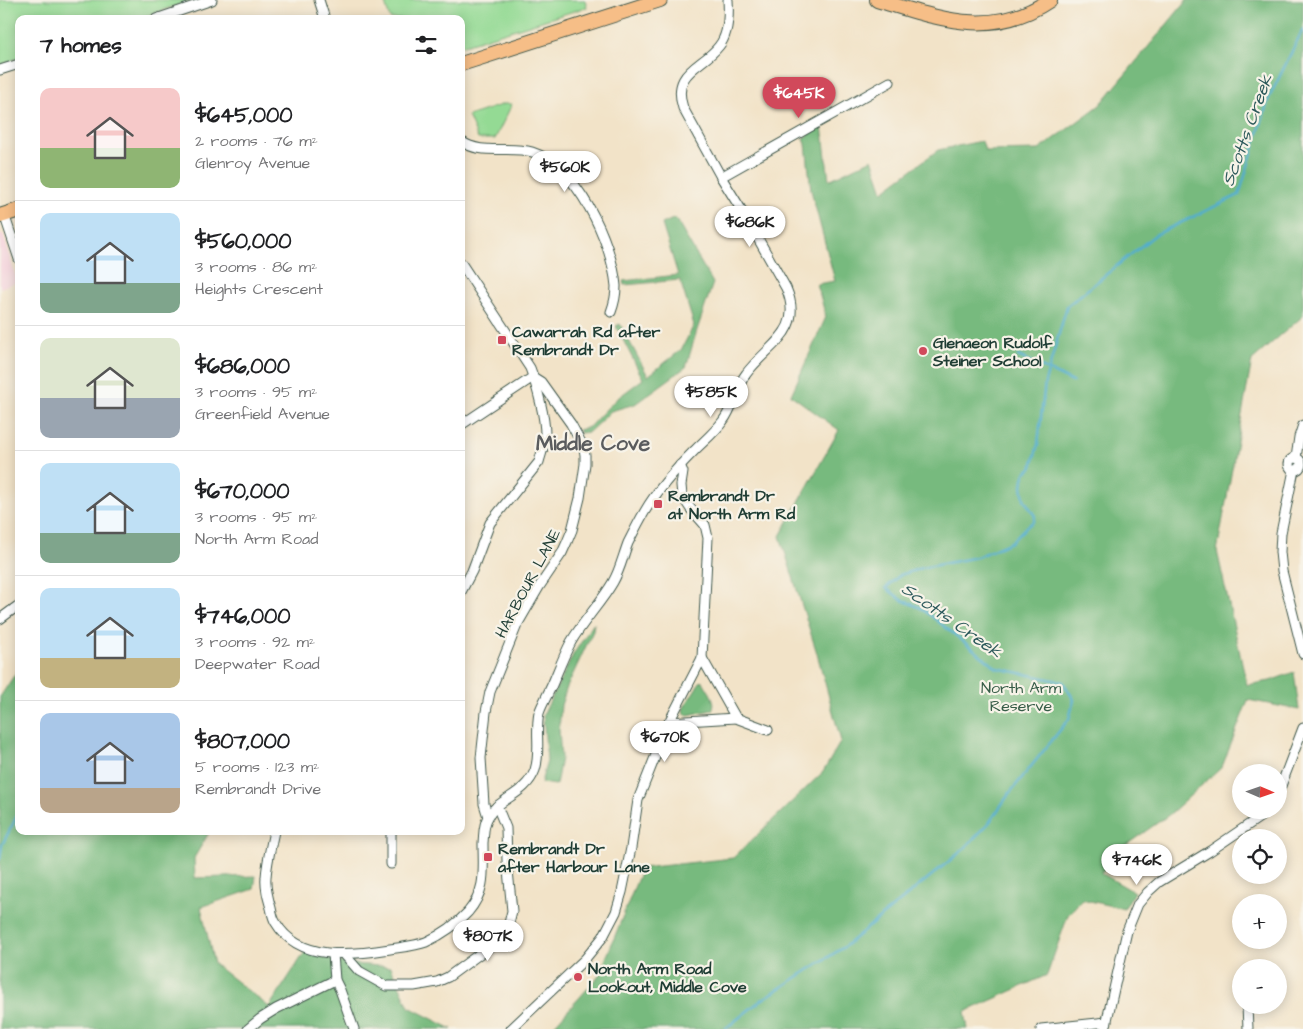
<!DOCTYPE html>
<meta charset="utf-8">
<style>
body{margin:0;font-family:"Architects Daughter",sans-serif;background:#f6f6f6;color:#202124;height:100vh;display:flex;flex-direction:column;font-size:19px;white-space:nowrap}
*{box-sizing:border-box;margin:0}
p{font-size:16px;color:#757577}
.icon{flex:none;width:28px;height:28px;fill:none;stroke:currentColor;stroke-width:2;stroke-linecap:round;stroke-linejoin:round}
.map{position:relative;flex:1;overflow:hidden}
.side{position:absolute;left:15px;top:15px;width:450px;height:820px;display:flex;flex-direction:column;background:#fff;border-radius:10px;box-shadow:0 2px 12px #0003}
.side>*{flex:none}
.needle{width:32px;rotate:92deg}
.tools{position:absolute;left:1232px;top:764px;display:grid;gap:10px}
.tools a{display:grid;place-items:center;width:55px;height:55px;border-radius:50%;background:#fff;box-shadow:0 2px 12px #0003;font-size:25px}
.price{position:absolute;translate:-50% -42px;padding:0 11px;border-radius:18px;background:#fff;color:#222;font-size:16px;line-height:32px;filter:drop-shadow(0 1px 2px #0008)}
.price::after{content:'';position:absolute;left:50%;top:30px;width:15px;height:11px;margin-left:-8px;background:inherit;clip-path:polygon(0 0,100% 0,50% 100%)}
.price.current{background:#d1495b;color:#fff}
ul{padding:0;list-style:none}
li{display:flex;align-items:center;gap:15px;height:125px;padding:0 25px}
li+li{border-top:1px solid #e0e0e0}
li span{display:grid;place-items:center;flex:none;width:140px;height:100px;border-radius:10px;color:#555}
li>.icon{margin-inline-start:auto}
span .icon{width:60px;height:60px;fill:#fffc;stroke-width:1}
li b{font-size:21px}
h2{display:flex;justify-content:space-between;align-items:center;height:60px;padding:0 25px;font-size:21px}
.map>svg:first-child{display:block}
.built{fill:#f5cfdc}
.green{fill:#94da94;stroke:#5a8c64}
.forest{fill:#77ba7e;stroke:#4b7c59}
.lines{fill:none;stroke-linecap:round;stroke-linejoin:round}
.stream{stroke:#51adcf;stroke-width:2.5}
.street-casing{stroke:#3f564a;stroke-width:11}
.primary-casing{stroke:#3f564a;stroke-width:16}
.street{stroke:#fff;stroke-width:9}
.primary{stroke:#f6be87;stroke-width:14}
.poi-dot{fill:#d1495b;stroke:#f7f3e8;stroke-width:2}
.labels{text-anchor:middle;stroke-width:4.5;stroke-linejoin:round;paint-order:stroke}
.poi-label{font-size:16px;font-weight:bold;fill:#1f3d34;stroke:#f7f3e8;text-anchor:start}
.street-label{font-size:16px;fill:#1f3d34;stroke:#f7f3e8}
.park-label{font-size:16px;fill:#365c47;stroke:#f7f3e8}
.water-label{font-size:18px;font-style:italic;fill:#2c595b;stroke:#f7f3e8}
.district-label{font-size:21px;font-weight:bold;fill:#5a5c5e;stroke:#f7f3e8}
</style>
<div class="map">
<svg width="1303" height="1029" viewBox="0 0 1303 1029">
<rect width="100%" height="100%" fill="#f7f3e8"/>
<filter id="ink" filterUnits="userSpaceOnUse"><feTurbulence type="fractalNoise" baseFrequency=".02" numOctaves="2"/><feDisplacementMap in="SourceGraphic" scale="10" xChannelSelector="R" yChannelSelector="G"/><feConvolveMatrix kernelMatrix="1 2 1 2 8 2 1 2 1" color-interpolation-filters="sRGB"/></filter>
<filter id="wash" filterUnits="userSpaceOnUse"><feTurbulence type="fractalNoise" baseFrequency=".0096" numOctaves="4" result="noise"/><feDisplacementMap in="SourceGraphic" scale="20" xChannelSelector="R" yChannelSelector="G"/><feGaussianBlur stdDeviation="1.12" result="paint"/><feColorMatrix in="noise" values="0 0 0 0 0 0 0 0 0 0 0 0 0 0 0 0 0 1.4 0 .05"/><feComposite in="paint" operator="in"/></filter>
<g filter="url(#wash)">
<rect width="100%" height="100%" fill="#f2e3c8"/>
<polygon class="built" points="3,234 17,282 0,288 0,235"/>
<g class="green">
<polygon points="0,0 192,0 137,19 19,19 19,58 0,65"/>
<polygon points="384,0 585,0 587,7 461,46 461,19 390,19"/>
<polygon points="504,104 512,104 495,139 478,139 468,116"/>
</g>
<g class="forest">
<polygon points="1187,0 1303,0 1303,316 1252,360 1217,551 1247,685 1270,681 1294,672 1299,710 1248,700 1222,767 1170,814 1119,850 1101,873 1134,892 1124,909 1082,899 1068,915 1047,975 965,1012 968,1029 551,1029 599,976 642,868 733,858 823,772 841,741 816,650 780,536 839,430 791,395 826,317 817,284 835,281 811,190 806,144 803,138 822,126 829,180 872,159 883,191 938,150 982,141 985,151 1039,150 1100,105"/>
<polygon points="675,218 700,261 713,283 697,330 686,367 635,404 611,411 589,432 580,433 578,430 589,427 615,400 643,379 616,326 620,324 648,376 681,350 694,325 680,280 624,285 623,281 678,275 662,224"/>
<polygon points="594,623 593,631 567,687 561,705 559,730 561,758 556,785 541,783 547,760 543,715 574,653"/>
<polygon points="19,668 19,831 210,831 194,858 195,878 256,876 254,889 201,907 214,964 269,1007 305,952 343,963 391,967 409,1007 452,1029 0,1029 0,697"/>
<path d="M703,681c4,9 15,20 9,29l-24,5 -4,-1 -1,-5 17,-27z"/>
</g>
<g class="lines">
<g class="stream">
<polyline points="1018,356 1073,382"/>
<polyline points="0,859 2,845 19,812"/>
<polyline points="725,1029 760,1001 844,947 964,849 989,823 1009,794 1069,719 1074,700 1063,682 997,668 921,608 902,600 886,588 900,575 922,568 977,557 1011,542 1025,528 1034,521 1035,516 1024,499 1022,486 1023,479 1025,473 1032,467 1038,444 1045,382 1067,306 1155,235 1239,195 1269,98 1303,29"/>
</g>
</g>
</g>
<g filter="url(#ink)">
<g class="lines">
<defs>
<g id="street">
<polyline points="319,0 325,19"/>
<polyline points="156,19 212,0"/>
<polyline points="0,70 19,64"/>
<path d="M461,141c20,15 48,4 71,11 45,14 80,90 84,134 0,9 -2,18 -5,26"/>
<polyline points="721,177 890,82"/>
<polyline points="4,214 19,259"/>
<path d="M461,263l69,105c7,18 16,51 15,71 -1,8 -4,15 -6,23l-49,61 -18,48 -11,21"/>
<polyline points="461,425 533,377"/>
<polyline points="1296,458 1299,437 1303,425"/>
<circle cx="1295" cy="464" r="6"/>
<polyline points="1294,470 1281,533 1280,552 1282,571 1303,654"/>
<polyline points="0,619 19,605"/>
<polyline points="702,658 736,718 768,730"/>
<polyline points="669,722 736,718"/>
<polyline points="1279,791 1303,728"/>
<polyline points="488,817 484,804 481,758 486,712 490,692 517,625 539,587 562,553 567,542 572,530 580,498 585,464 585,455 584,448 571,424 541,382 533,377"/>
<path d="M274,831c-3,15 -7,31 -8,46 -1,11 2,21 5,31 1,5 2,11 5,15 23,39 77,32 114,26 12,-2 25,-3 36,-7 15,-7 31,-18 42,-30 19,-22 15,-42 15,-69 1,-9 0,-18 5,-26 10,-19 38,-22 47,-47 6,-18 0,-38 4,-57 3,-9 9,-19 13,-28 6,-14 12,-30 19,-43 12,-21 30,-39 42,-60 7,-12 10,-26 15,-39 5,-10 11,-22 17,-32 13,-22 31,-42 49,-60 10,-10 21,-19 29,-30 11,-14 12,-33 23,-47 22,-30 59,-42 40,-86l-39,-69 -26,-42 -38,-69c-12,-37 19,-40 36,-62 10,-12 10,-31 9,-46"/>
<polyline points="391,831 391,864"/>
<polyline points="333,954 335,980 340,990 354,1029"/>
<polyline points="344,954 359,971 386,986 414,986 437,982 448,977 500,939 508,927 512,911 507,860 506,828 497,806"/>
<polyline points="1247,1005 1248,1029"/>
<polyline points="248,1029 260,1019 276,1009 335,980"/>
<polyline points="511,1029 585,959 603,937 616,912 622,892 631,848 638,800 669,722 702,658 708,538 705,525 690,508 682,496 681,485 683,472 680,465"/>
<polyline points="1041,1029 1107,1022"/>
<polyline points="1105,1029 1127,931 1138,904 1148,892 1159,882 1210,851 1260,817 1267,810"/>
</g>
<g id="primary">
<path d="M877,0c61,18 114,40 173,0"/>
<polyline points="461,64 660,0"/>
<polyline points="0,216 19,210"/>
</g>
</defs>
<use href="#street" class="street-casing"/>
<use href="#primary" class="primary-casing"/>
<use href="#street" class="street"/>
<use href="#primary" class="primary"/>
</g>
</g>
<g class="poi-dot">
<rect x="497" y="335" width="10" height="10" rx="2.5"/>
<circle cx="923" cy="351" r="5"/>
<rect x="653" y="499" width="10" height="10" rx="2.5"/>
<rect x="483" y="852" width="10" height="10" rx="2.5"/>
<circle cx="578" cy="977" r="5"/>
</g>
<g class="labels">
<g class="poi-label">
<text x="512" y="337">Cawarrah Rd after<tspan x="512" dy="18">Rembrandt Dr</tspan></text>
<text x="933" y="348">Glenaeon Rudolf<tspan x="933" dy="18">Steiner School</tspan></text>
<text x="668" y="501">Rembrandt Dr<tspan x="668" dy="18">at North Arm Rd</tspan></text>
<text x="498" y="854">Rembrandt Dr<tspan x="498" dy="18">after Harbour Lane</tspan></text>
<text x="588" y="974">North Arm Road<tspan x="588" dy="18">Lookout, Middle Cove</tspan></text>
</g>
<g class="street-label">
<text transform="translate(527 583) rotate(-62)" y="6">HARBOUR LANE</text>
</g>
<g class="park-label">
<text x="1021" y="693">North Arm<tspan x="1021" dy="18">Reserve</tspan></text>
</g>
<g class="water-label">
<text transform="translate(1247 130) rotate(-70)" y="6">Scotts Creek</text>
<text transform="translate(952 620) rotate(35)" y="6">Scotts Creek</text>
</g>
<g class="district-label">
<text x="593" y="450">Middle Cove</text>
</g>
</g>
</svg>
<div class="tools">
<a><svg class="needle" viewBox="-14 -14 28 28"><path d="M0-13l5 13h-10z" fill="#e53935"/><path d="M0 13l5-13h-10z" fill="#757577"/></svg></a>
<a><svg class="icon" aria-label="locate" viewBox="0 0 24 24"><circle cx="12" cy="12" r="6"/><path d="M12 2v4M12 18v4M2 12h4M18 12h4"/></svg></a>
<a>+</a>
<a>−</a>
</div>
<b class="price current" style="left:799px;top:119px">$645K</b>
<b class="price" style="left:565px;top:193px">$560K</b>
<b class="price" style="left:750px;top:248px">$686K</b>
<b class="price" style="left:711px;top:418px">$585K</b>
<b class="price" style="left:665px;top:763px">$670K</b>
<b class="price" style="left:1137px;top:886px">$746K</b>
<b class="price" style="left:488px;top:962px">$807K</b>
<section class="side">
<h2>7 homes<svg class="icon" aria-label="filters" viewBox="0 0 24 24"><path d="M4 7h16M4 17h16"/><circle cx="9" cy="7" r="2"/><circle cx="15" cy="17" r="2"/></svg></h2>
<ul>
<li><span style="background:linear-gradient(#f6c9c9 60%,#8fb573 0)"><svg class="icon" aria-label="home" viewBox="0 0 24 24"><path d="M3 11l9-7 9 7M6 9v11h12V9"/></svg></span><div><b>$645,000</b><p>2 rooms · 76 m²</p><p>Glenroy Avenue</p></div></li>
<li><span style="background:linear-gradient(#bfe0f5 70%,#7fa58c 0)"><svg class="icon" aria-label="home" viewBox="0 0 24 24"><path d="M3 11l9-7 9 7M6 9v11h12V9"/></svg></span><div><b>$560,000</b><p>3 rooms · 86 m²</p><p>Heights Crescent</p></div></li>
<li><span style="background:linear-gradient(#dfe7d0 60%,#9aa5b1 0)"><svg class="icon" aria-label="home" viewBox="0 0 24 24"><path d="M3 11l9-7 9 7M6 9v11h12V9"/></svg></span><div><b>$686,000</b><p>3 rooms · 95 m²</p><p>Greenfield Avenue</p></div></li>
<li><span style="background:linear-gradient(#bfe0f5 70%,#7fa58c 0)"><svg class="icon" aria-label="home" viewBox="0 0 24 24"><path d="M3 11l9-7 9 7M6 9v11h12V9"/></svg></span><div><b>$670,000</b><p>3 rooms · 95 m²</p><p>North Arm Road</p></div></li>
<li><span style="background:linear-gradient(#bfe0f5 70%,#c2b280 0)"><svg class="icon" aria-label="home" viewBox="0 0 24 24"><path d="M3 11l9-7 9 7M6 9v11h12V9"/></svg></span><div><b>$746,000</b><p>3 rooms · 92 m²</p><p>Deepwater Road</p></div></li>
<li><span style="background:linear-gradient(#a9c7e8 75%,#b9a48a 0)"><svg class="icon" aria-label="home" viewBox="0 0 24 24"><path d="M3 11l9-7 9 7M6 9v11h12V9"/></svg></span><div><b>$807,000</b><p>5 rooms · 123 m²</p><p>Rembrandt Drive</p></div></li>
</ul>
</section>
</div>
